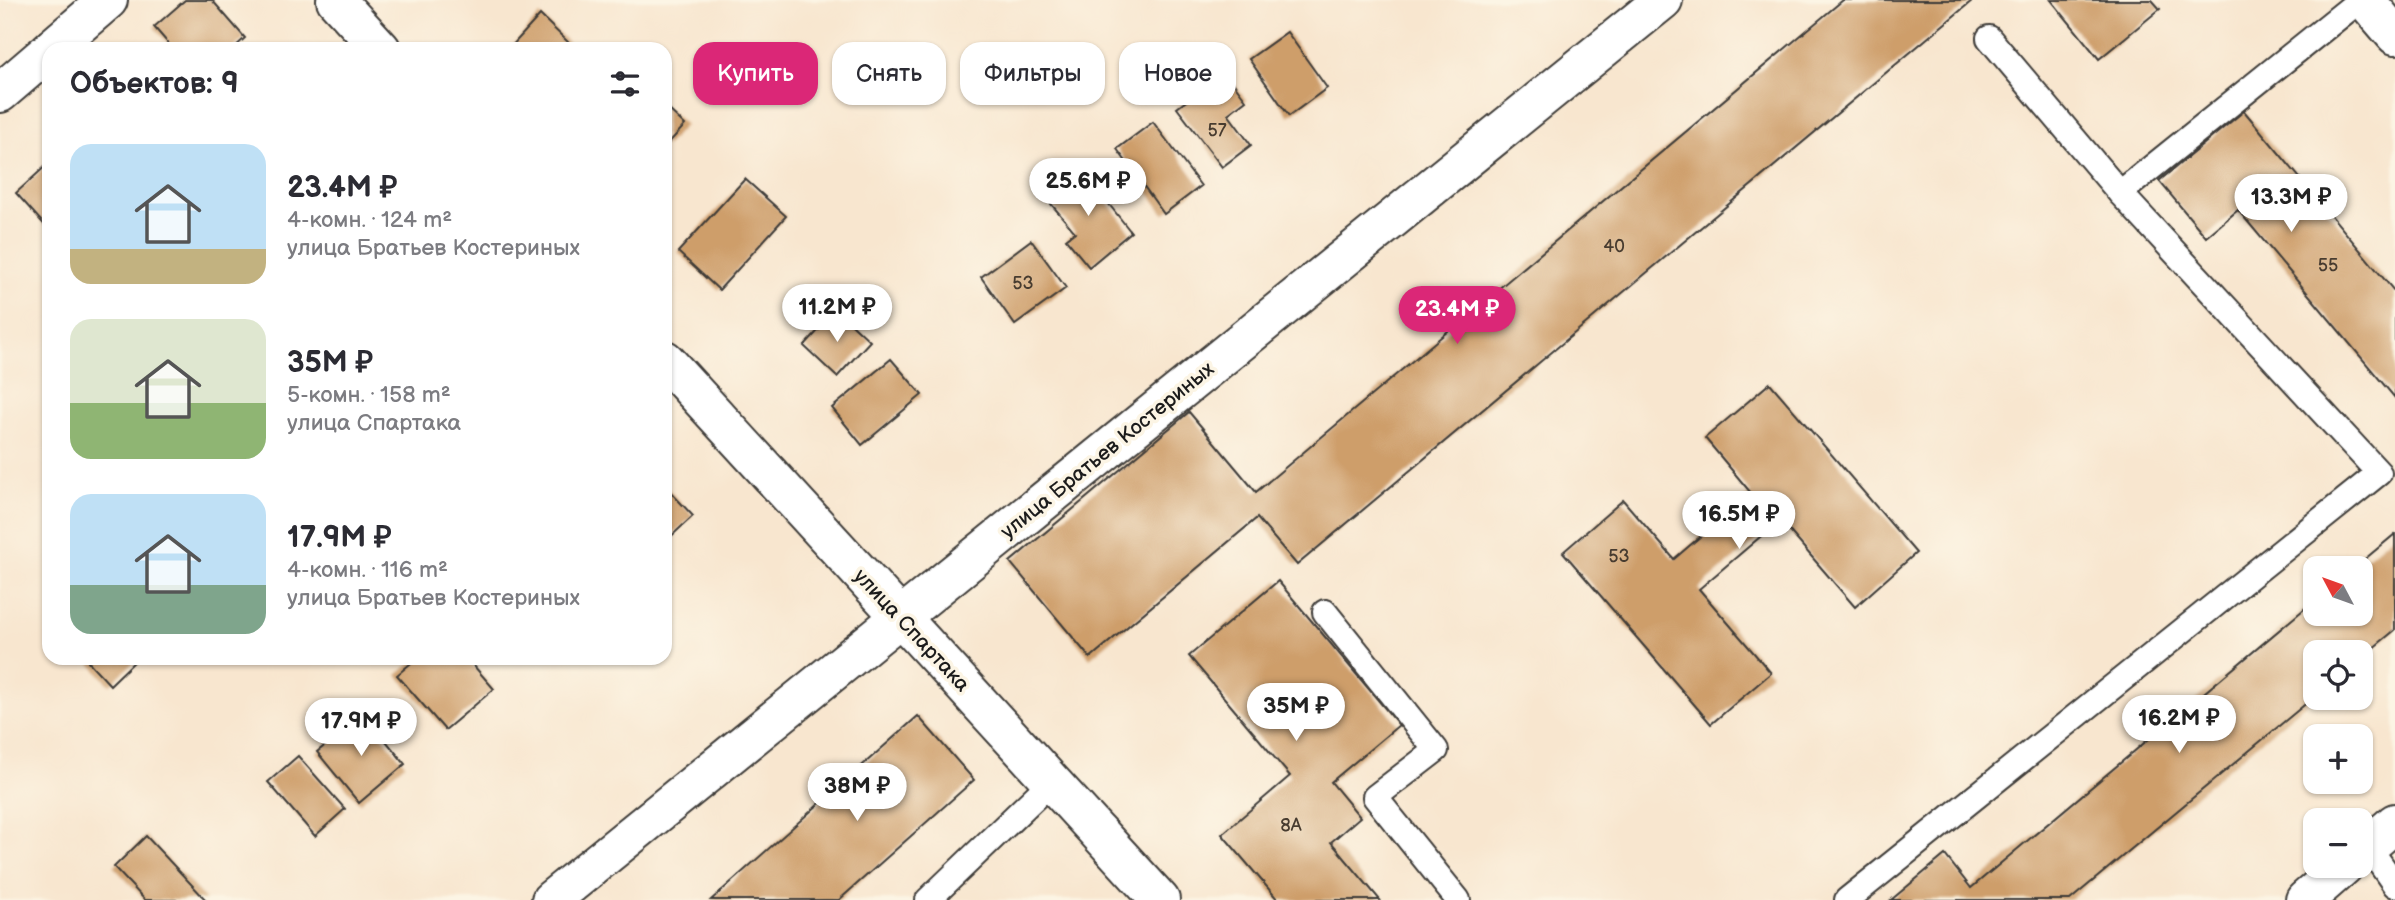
<!DOCTYPE html>
<html lang="ru">
<meta charset="utf-8">
<style>
body{margin:0;font-family:"Balsamiq Sans",sans-serif;background:#f7f7f7;color:#2b2b33;height:100vh;display:flex;flex-direction:column;font-size:26px;white-space:nowrap}
*{box-sizing:border-box;margin:0}
p{font-size:23px;color:#7c7c81}
.icon{flex:none;width:38px;height:38px;fill:none;stroke:currentColor;stroke-width:2;stroke-linecap:round;stroke-linejoin:round}
.map{position:relative;flex:1;overflow:hidden}
.side{position:absolute;left:42px;top:42px;width:630px;height:623px;display:flex;flex-direction:column;background:#fff;border-radius:21px;box-shadow:0 2px 5px #0004}
.side>*{flex:none}
.top-card{position:absolute;left:693px;top:42px;width:665px;height:63px;display:flex;gap:14px}
.needle{width:46px;rotate:311deg}
.buttons{position:absolute;left:2303px;top:556px;display:grid;gap:14px}
.buttons a{display:grid;place-items:center;width:70px;height:70px;border-radius:14px;background:#fff;box-shadow:0 2px 5px #0004;font-size:35px}
.price{position:absolute;translate:-50% -60px;padding:0 16px;border-radius:24px;background:#fff;color:#222;font-size:23px;line-height:46px;filter:drop-shadow(0 2px 4px #0008)}
.price::after{content:'';position:absolute;left:50%;top:42px;width:21px;height:16px;margin-left:-10px;background:inherit;clip-path:polygon(0 0,100% 0,50% 100%)}
.price.on{background:#db2777;color:#fff}
ul{padding:0;list-style:none}
li{display:flex;align-items:center;gap:21px;height:175px;padding:0 28px}
li span{display:grid;place-items:center;flex:none;width:196px;height:140px;border-radius:21px;color:#555}
li>.icon{margin-inline-start:auto}
span .icon{width:84px;height:84px;fill:#fffc;stroke-width:1}
li b{font-size:30px}
h2{display:flex;justify-content:space-between;align-items:center;height:84px;padding:0 28px;font-size:30px}
.chip{padding:0 24px;border-radius:21px;background:#fff;box-shadow:0 2px 5px #0004;font-size:24px;line-height:63px}
.chip.on{background:#db2777;color:#fff}
.map>svg:first-child{display:block}
.building{fill:#ce9e6a}
.lines{fill:none;stroke-linecap:round;stroke-linejoin:round}
.lane-casing{stroke:#3d3a37;stroke-width:28}
.street-casing{stroke:#3d3a37;stroke-width:42}
.secondary-casing{stroke:#3d3a37;stroke-width:42}
.lane{stroke:#fff;stroke-width:24}
.street{stroke:#fff;stroke-width:38}
.secondary{stroke:#fff;stroke-width:38}
.labels{text-anchor:middle;stroke-width:7;stroke-linejoin:round;paint-order:stroke}
.number-label{font-size:18px;fill:#483c30}
.street-label{font-size:21px;fill:#1c1c1c;stroke:#fcf5e5}
</style>
<div class="map">
<svg width="2395" height="900" viewBox="0 0 2395 900">
<rect width="100%" height="100%" fill="#fcf5e5"/>
<filter id="ink" filterUnits="userSpaceOnUse"><feTurbulence type="fractalNoise" baseFrequency=".0143" numOctaves="2"/><feDisplacementMap in="SourceGraphic" scale="14" xChannelSelector="R" yChannelSelector="G"/><feConvolveMatrix kernelMatrix="1 2 1 2 8 2 1 2 1" color-interpolation-filters="sRGB"/></filter>
<filter id="wash" filterUnits="userSpaceOnUse"><feTurbulence type="fractalNoise" baseFrequency=".00686" numOctaves="4" result="noise"/><feDisplacementMap in="SourceGraphic" scale="28" xChannelSelector="R" yChannelSelector="G"/><feGaussianBlur stdDeviation="1.57" result="paint"/><feColorMatrix in="noise" values="0 0 0 0 0 0 0 0 0 0 0 0 0 0 0 0 0 1.4 0 .05"/><feComposite in="paint" operator="in"/></filter>
<g filter="url(#wash)">
<rect width="100%" height="100%" fill="#f8e6cf"/>
<g id="blocks">
<g class="building">
<polygon points="185,0 212,0 245,38 233,49 173,49 154,27"/>
<polygon points="1843,0 1973,0 1297,565 1257,518 1090,658 1010,562 1189,412 1256,492"/>
<polygon points="2051,0 2152,0 2160,9 2099,59"/>
<polygon points="540,15 569,43 563,49 509,49"/>
<polygon points="1287,32 1327,88 1289,116 1249,59"/>
<polygon points="1225,72 1246,100 1228,114 1251,145 1222,167 1177,108"/>
<polygon points="665,106 685,125 665,147"/>
<polygon points="2244,111 2395,292 2395,398 2238,210 2206,237 2159,181"/>
<polygon points="1153,122 1201,186 1164,214 1117,149"/>
<polygon points="49,163 49,230 16,193"/>
<polygon points="1081,169 1131,232 1089,267 1066,239 1075,232 1046,198"/>
<polygon points="745,179 786,216 719,290 678,252"/>
<polygon points="1031,240 1066,288 1015,325 981,277"/>
<polygon points="837,310 870,341 837,377 804,346"/>
<polygon points="891,359 922,395 862,445 832,408"/>
<polygon points="1770,383 1916,553 1855,607 1780,520 1699,589 1771,673 1711,724 1563,552 1623,500 1674,559 1751,493 1705,438"/>
<polygon points="665,486 693,516 665,542"/>
<polygon points="2395,534 2395,630 2361,658 2361,653 2315,653 2315,696 2070,900 1891,900 1945,855 1971,888 2315,600 2315,614 2361,614 2361,569 2353,569"/>
<polygon points="1278,581 1399,725 1331,782 1360,817 1331,842 1380,900 1278,900 1222,834 1290,776 1189,656"/>
<polygon points="85,658 138,658 110,685"/>
<polygon points="417,658 467,658 494,689 445,730 397,675"/>
<polygon points="364,714 405,764 359,803 317,752"/>
<polygon points="918,716 974,780 839,900 711,900"/>
<polygon points="298,756 345,809 315,836 268,782"/>
<polygon points="146,836 206,900 145,900 114,867"/>
</g>
</g>
</g>
<g filter="url(#ink)">
<use href="#blocks" fill-opacity="0" stroke="#3d3a37" stroke-width="2"/>
<g class="lines">
<defs>
<g id="lane">
<polyline points="1989,38 2120,193 2360,0"/>
<polyline points="1325,612 1436,750 1375,797 1458,900"/>
<polyline points="2368,846 2395,885"/>
<polyline points="928,900 1052,781"/>
<polyline points="1847,900 2379,473 2120,193"/>
</g>
<g id="street">
<polyline points="336,0 381,49"/>
<polyline points="2365,0 2395,35"/>
<polyline points="51,49 108,0"/>
<polyline points="0,93 49,51"/>
<polyline points="665,360 1160,900"/>
<polyline points="551,900 1663,0"/>
</g>
<g id="secondary">
<polyline points="2361,852 2395,823"/>
<polyline points="2305,900 2344,866"/>
</g>
</defs>
<use href="#lane" class="lane-casing"/>
<use href="#street" class="street-casing"/>
<use href="#secondary" class="secondary-casing"/>
<use href="#lane" class="lane"/>
<use href="#street" class="street"/>
<use href="#secondary" class="secondary"/>
</g>
</g>
<g class="labels">
<g class="number-label">
<text x="1217" y="136">57</text>
<text x="1614" y="252">40</text>
<text x="2328" y="271">55</text>
<text x="1023" y="289">53</text>
<text x="1619" y="562">53</text>
<text x="1291" y="831">8А</text>
</g>
<g class="street-label">
<text transform="translate(1107 450) rotate(-39)" y="7">улица Братьев Костериных</text>
<text transform="translate(912 630) rotate(47)" y="7">улица Спартака</text>
</g>
</g>
</svg>
<div class="buttons">
<a><svg class="needle" viewBox="-14 -14 28 28"><path d="M0-13l5 13h-10z" fill="#e53935"/><path d="M0 13l5-13h-10z" fill="#7c7c81"/></svg></a>
<a><svg class="icon" aria-label="locate" viewBox="0 0 24 24"><circle cx="12" cy="12" r="6"/><path d="M12 2v4M12 18v4M2 12h4M18 12h4"/></svg></a>
<a>+</a>
<a>−</a>
</div>
<b class="price" style="left:1088px;top:218px">25.6M ₽</b>
<b class="price" style="left:2291px;top:234px">13.3M ₽</b>
<b class="price" style="left:837px;top:344px">11.2M ₽</b>
<b class="price on" style="left:1457px;top:346px">23.4M ₽</b>
<b class="price" style="left:1739px;top:551px">16.5M ₽</b>
<b class="price" style="left:1296px;top:743px">35M ₽</b>
<b class="price" style="left:2179px;top:755px">16.2M ₽</b>
<b class="price" style="left:361px;top:758px">17.9M ₽</b>
<b class="price" style="left:857px;top:823px">38M ₽</b>
<div class="top-card">
<a class="chip on">Купить</a>
<a class="chip">Снять</a>
<a class="chip">Фильтры</a>
<a class="chip">Новое</a>
</div>
<section class="side">
<h2>Объектов: 9<svg class="icon" aria-label="filters" viewBox="0 0 24 24"><path d="M4 7h16M4 17h16"/><circle cx="9" cy="7" r="2"/><circle cx="15" cy="17" r="2"/></svg></h2>
<ul>
<li><span style="background:linear-gradient(#bfe0f5 75%,#c2b280 0)"><svg class="icon" aria-label="home" viewBox="0 0 24 24"><path d="M3 11l9-7 9 7M6 9v11h12V9"/></svg></span><div><b>23.4M ₽</b><p>4-комн. · 124 m²</p><p>улица Братьев Костериных</p></div></li>
<li><span style="background:linear-gradient(#dfe7d0 60%,#8fb573 0)"><svg class="icon" aria-label="home" viewBox="0 0 24 24"><path d="M3 11l9-7 9 7M6 9v11h12V9"/></svg></span><div><b>35M ₽</b><p>5-комн. · 158 m²</p><p>улица Спартака</p></div></li>
<li><span style="background:linear-gradient(#bfe0f5 65%,#7fa58c 0)"><svg class="icon" aria-label="home" viewBox="0 0 24 24"><path d="M3 11l9-7 9 7M6 9v11h12V9"/></svg></span><div><b>17.9M ₽</b><p>4-комн. · 116 m²</p><p>улица Братьев Костериных</p></div></li>
</ul>
</section>
</div>
